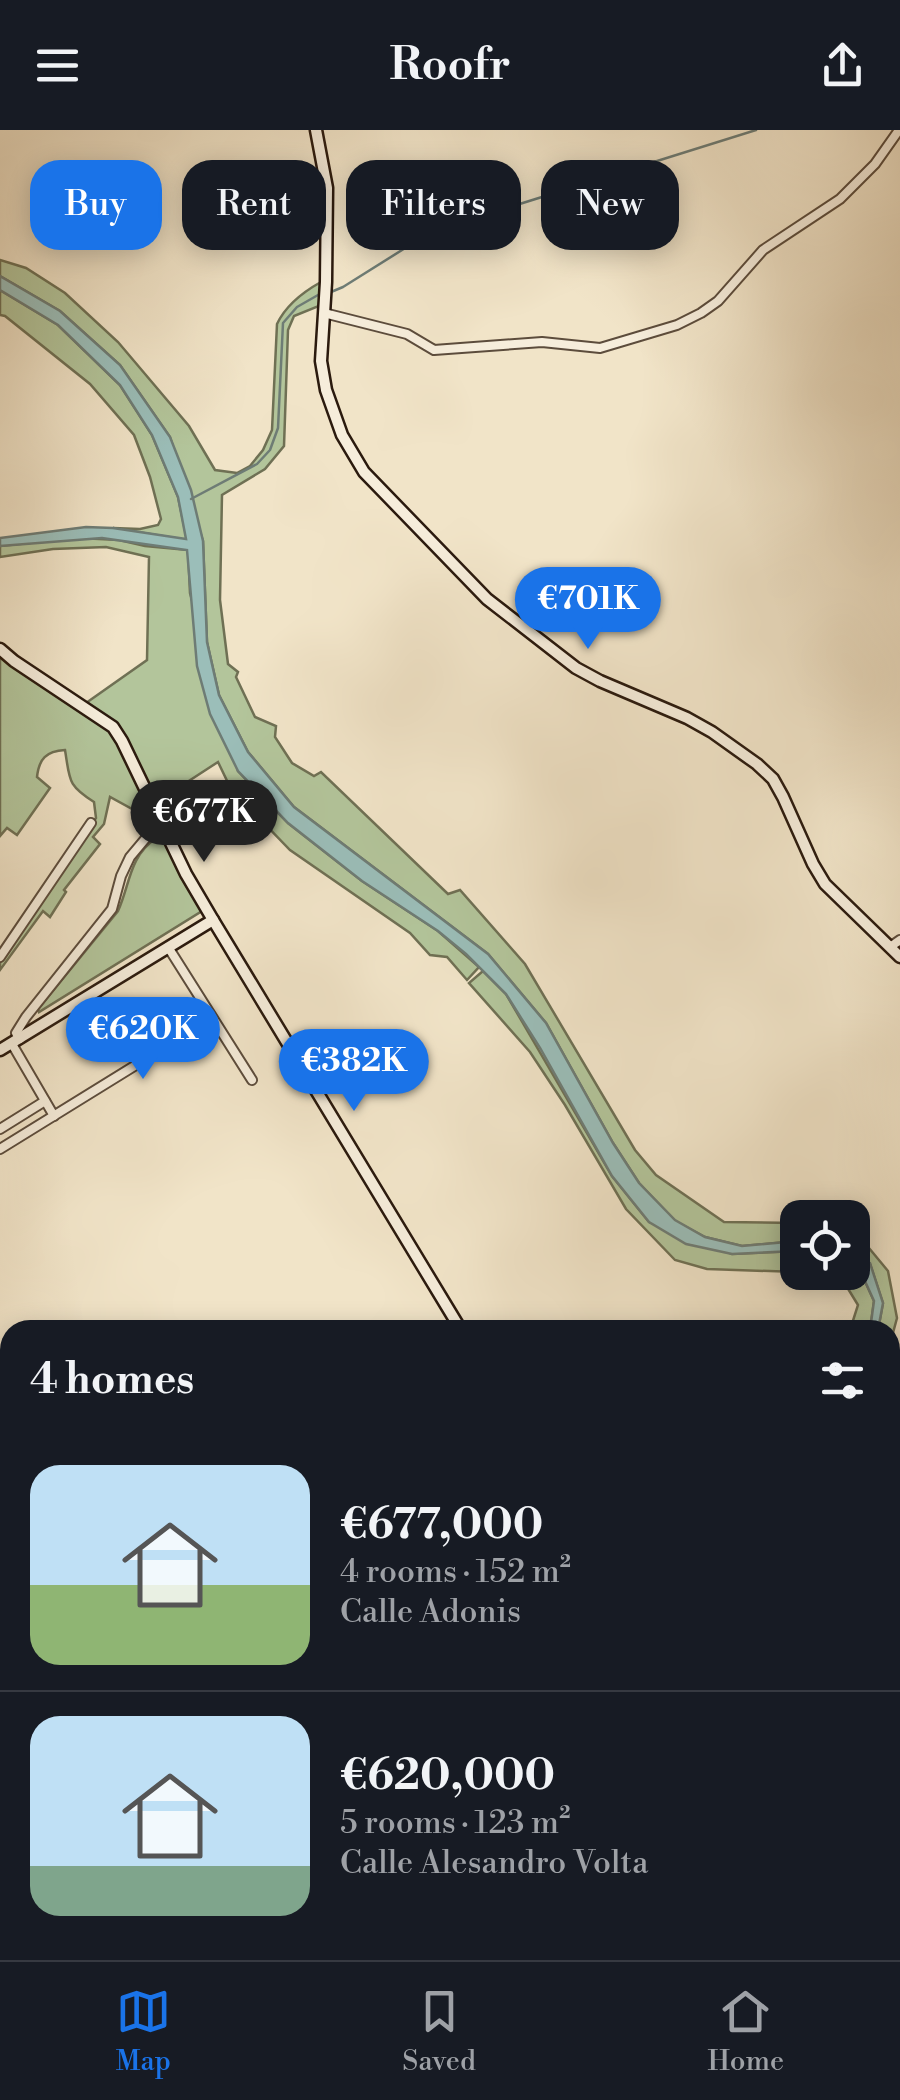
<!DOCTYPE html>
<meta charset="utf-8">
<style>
body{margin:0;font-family:"Libre Bodoni",serif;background:#20242c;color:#f1f3f6;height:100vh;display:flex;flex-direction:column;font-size:38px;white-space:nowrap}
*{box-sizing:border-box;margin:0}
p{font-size:32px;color:#9ea1a6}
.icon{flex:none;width:55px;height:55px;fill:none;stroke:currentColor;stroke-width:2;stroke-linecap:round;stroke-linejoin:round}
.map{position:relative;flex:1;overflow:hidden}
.drawer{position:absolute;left:0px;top:1190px;width:900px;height:640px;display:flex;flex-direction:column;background:#171b24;border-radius:30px 30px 0 0;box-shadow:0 5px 25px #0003}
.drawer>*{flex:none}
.top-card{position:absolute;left:30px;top:30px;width:840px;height:90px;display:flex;gap:20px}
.controls{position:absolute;left:780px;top:1070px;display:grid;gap:20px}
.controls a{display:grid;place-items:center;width:90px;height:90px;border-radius:20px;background:#171b24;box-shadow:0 5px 25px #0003;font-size:50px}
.price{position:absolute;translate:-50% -85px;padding:0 22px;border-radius:35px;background:#1a73e8;color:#fff;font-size:32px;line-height:65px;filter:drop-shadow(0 2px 5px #0008)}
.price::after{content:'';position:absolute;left:50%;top:60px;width:30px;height:22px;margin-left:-15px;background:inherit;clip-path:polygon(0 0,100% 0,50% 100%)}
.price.selected{background:#222;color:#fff}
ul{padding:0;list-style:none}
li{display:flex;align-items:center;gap:30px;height:250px;padding:0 30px}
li+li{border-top:2px solid #363941}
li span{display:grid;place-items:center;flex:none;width:280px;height:200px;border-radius:30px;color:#555}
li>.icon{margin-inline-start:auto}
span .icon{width:120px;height:120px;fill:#fffc;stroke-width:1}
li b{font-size:42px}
h2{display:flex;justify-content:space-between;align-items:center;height:120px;padding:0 30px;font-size:42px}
.tag{padding:0 35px;border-radius:30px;background:#171b24;box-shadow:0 5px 25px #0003;font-size:35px;line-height:90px}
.tag.selected{background:#1a73e8;color:#fff}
header{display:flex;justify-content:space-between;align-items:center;height:130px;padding:0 30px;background:#171b24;font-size:45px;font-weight:600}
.menu{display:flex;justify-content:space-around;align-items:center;height:140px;border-top:2px solid #363941;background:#171b24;font-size:28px;color:#9ea1a6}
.menu a{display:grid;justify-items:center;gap:5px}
.menu .selected{color:#1a73e8}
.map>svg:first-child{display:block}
.green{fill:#b3c59b;stroke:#6f7054;stroke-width:2.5}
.water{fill:#9bbeb9;stroke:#6e7c75;stroke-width:2.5}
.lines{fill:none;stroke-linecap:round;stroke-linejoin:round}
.stream{stroke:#6e7c75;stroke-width:2.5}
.street-casing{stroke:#5c4c3c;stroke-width:12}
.secondary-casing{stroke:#2b1a0e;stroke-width:15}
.primary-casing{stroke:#2b1a0e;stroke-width:16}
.street{stroke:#f6eddb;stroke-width:8}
.secondary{stroke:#f6eddb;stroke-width:10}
.primary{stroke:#e8c284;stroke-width:11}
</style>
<header><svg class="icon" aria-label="menu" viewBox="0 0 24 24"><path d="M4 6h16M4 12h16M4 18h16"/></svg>Roofr<svg class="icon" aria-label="share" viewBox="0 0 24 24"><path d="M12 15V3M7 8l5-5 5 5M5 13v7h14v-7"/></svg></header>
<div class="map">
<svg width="900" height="1830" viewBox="0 0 900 1830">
<rect width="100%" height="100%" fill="#f1e4c8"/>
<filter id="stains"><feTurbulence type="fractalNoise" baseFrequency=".002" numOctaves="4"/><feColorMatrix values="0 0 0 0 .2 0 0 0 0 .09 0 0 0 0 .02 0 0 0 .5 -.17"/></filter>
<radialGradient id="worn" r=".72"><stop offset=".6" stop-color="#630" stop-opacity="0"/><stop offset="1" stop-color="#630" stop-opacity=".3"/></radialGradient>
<g class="green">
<path d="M0,130l26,8 39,25 53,49 71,84 26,44 22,3 13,-7 13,-16 9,-20 5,-106c9,-19 26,-32 44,-42l-2,24 -25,10 -6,14 -4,116 -19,23 -43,26 -2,105 8,64 10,8 -2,5 19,40 21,9 -1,11 17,26 22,13 7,-4 127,122 12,-4 65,74 110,186 21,25 68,47 73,1v18l-55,5 -37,-9 -30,-16 -36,-38 -26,-40 -67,-120 -58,-69 -194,-147 -46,-55 -29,-57 -12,-53 -4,-101 -33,-104 -50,-72 -60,-54 -60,-35z"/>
<polygon points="0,160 58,195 120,255 152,305 178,367 187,410 113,398 140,399 158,395 161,389 150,347 134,305 90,254 5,186 0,185"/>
<polygon points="79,408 119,410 145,416 188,420 190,463 238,641 288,693 362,751 438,801 479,837 467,850 447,827 430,825 410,803 290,720 231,659 218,632 158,671 120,599 86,573 147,530 149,427 106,417 53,419 0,427 0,416"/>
<path d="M0,524l110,74 10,16 35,74 -1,3 -44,-24 -6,27 -11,13 7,7 -36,46 2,2 -16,25 -7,-6 -43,59v-9l96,-143 -2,-16c-27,-17 -24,-22 -29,-52 -19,1 -26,9 -28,27l13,11 -33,47 -10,-7 -7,8z"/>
<path d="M155,709l9,1 38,71 -163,101 -1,-3 80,-98c12,-26 11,-54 37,-72z"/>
<polygon points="483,841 506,864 612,1046 649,1092 732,1124 797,1121 797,1142 707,1139 675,1130 626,1079 565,975 530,922 469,853"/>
<polygon points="852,1108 864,1112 888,1141 897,1188 890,1214 890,1200 878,1200 883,1173 870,1134 853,1123"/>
<polygon points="853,1133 859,1138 874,1171 870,1200 850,1200 858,1175 847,1157 812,1143 852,1142"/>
</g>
<g class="water">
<polygon points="0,146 60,181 120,235 170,307 191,360 203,411 207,512 219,565 248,622 294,677 488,824 546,893 613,1013 639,1053 675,1090 705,1107 742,1116 797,1111 797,1121 732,1124 686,1114 649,1092 612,1046 540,918 506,864 466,824 438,801 362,751 288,693 238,641 210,584 197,536 187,420 102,408 0,416 0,408 86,397 113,398 186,409 178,367 152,305 120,255 58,195 0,160"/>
<polygon points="852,1123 870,1133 883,1173 878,1200 870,1200 874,1171 859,1138 853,1133"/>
</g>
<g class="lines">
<g class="stream">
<polyline points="331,162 343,157 410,115 459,93 756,0"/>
<polyline points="191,369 257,334 270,320 278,298 283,193 297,177 318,165"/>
</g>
<defs>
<g id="street">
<polyline points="324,183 407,204 434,220 542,212 600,218 677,195 701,183 718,171 763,120 840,69 875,34 899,0"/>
<polyline points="168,817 252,950"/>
<polyline points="890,817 900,810"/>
<polyline points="0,827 91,693"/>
<polyline points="20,909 16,903 26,887 112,779 121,746 130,727 151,702 164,696"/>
<polyline points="12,914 54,986"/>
<polyline points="0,999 45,971"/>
<polyline points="0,1019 212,888"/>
<polyline points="0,1453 10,1455"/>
<polyline points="0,1515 10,1517"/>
<polyline points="0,1557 10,1558"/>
<polyline points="0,1664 10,1663"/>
<polyline points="890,1746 900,1751"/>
<polyline points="0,1798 5,1784 10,1783"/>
<polyline points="106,1820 107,1830"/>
<polyline points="261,1820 264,1830"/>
<polyline points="441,1820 443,1830"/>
<polyline points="498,1820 500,1830"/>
<polyline points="678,1820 678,1830"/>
<polyline points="579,1828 624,1820"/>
<polyline points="12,1830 87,1820"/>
<polyline points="299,1830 339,1820"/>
<polyline points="757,1830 759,1820"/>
<polyline points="818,1830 821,1820"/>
</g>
<g id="secondary">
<polyline points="316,0 327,58 326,152 321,231 326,260 342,305 364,342 487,469 576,538 600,551 687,588 712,602 757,634 773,649 783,667 813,734 825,754 900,827"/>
<polyline points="0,519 14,531 113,597 122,611 186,744 213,790 461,1200"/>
<polyline points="0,920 213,790"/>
<polyline points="0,1598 10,1594"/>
</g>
<g id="primary">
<polyline points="0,1534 10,1535"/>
<polyline points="885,1820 900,1826"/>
</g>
</defs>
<use href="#street" class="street-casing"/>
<use href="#secondary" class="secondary-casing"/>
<use href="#primary" class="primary-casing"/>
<use href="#street" class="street"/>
<use href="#secondary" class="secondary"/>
<use href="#primary" class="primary"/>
</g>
<rect width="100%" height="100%" filter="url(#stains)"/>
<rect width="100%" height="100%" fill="url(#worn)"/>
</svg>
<div class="controls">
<a><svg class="icon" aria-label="locate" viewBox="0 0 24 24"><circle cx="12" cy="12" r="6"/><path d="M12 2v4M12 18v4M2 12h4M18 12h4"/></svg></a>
</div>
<b class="price" style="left:588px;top:522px">€701K</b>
<b class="price selected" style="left:204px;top:735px">€677K</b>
<b class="price" style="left:143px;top:952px">€620K</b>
<b class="price" style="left:354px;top:984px">€382K</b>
<div class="top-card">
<a class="tag selected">Buy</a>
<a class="tag">Rent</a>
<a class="tag">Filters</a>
<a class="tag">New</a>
</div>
<section class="drawer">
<h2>4 homes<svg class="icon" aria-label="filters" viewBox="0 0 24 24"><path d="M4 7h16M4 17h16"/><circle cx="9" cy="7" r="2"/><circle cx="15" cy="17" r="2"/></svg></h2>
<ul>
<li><span style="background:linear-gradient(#bfe0f5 60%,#8fb573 0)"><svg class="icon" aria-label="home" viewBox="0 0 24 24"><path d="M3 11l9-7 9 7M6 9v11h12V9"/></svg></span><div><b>€677,000</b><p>4 rooms · 152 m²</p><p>Calle Adonis</p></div></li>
<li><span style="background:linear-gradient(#bfe0f5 75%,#7fa58c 0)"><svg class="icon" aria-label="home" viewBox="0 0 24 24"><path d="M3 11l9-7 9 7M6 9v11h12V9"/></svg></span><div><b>€620,000</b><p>5 rooms · 123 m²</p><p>Calle Alesandro Volta</p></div></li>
</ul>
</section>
</div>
<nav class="menu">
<a class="selected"><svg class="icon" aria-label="map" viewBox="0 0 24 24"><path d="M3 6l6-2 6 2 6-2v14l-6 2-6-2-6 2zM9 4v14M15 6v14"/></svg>Map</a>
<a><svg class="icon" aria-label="saved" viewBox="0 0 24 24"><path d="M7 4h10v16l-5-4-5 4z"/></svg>Saved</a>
<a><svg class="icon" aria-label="home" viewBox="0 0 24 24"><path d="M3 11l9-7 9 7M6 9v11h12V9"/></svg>Home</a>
</nav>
